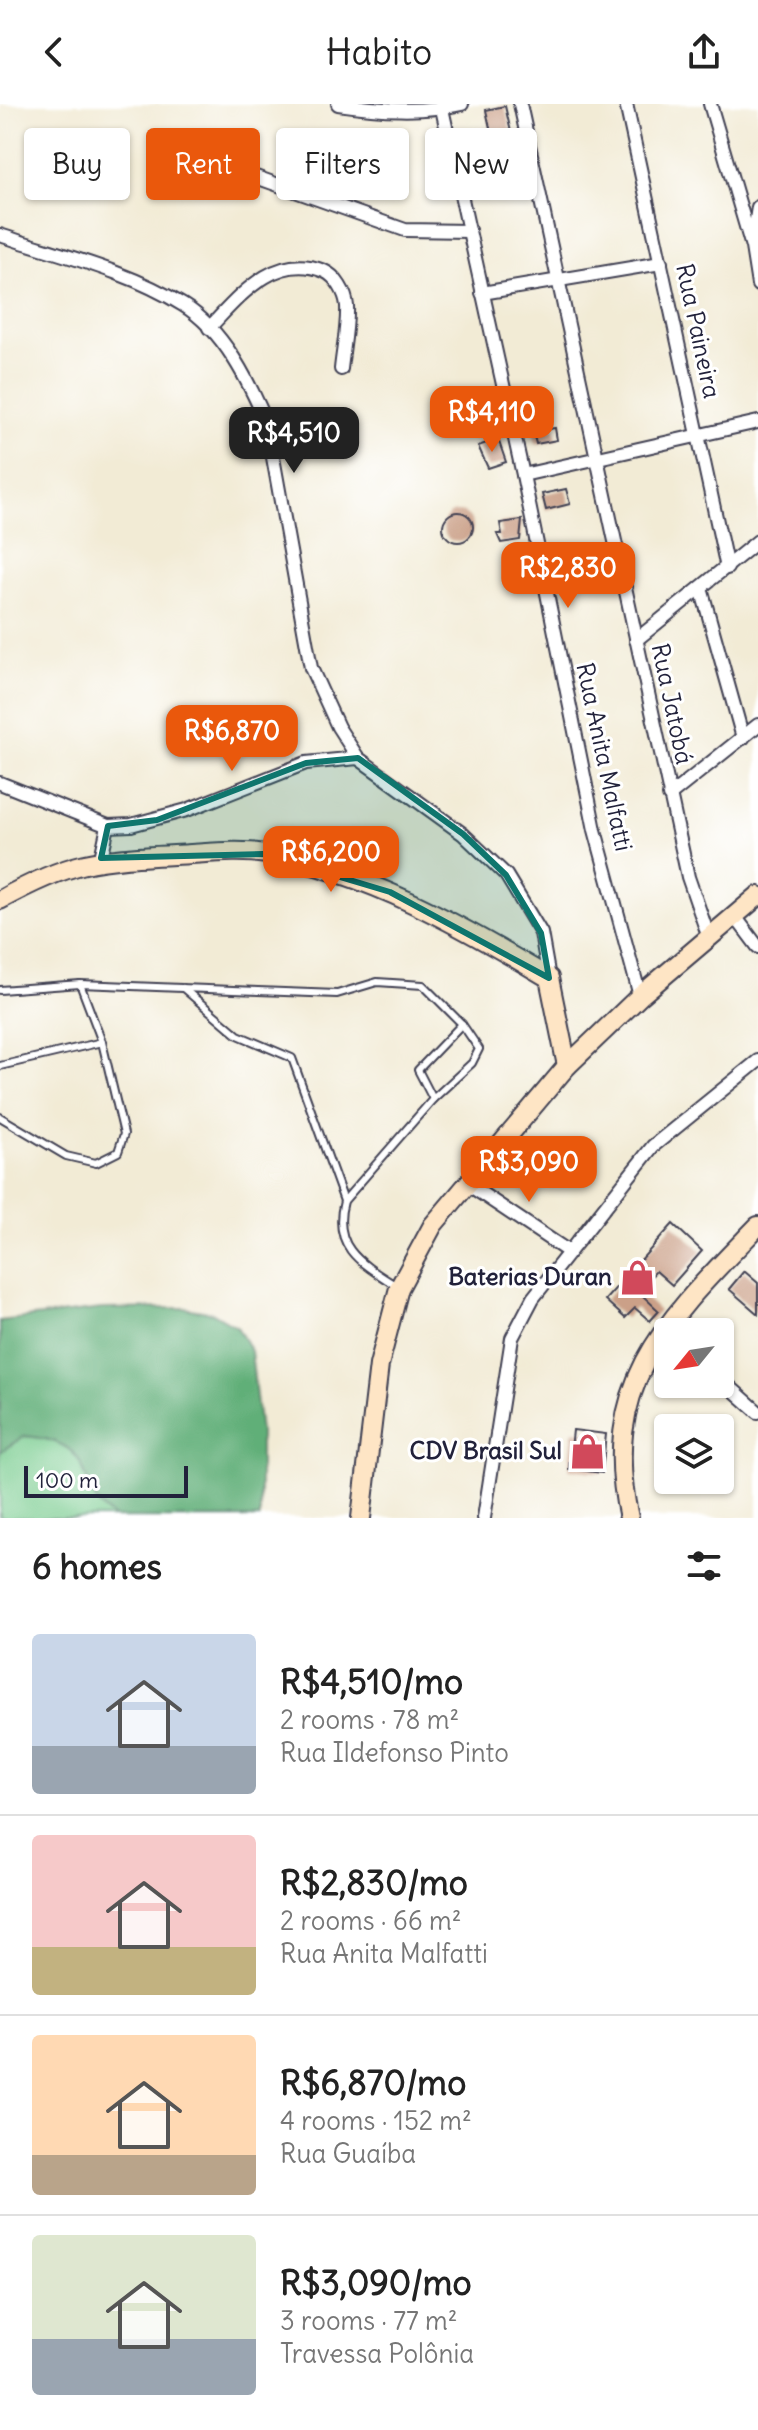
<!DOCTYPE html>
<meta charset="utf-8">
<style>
body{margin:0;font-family:Delius,sans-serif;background:#f2f2f2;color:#222;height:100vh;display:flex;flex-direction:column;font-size:30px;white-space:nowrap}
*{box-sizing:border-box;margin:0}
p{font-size:26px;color:#767676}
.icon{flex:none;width:44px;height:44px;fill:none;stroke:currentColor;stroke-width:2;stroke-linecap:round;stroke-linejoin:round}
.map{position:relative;height:1414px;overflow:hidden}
.details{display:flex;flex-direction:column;background:#fff;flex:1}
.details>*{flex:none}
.top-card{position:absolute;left:24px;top:24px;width:710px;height:72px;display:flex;gap:16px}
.needle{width:52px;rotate:240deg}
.buttons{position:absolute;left:654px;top:1214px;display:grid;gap:16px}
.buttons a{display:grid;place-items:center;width:80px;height:80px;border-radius:8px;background:#fff;box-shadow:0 2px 6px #0004;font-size:40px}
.scale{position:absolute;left:24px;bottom:20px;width:164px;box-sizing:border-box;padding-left:8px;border:4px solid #22223b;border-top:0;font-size:22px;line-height:28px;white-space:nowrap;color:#22223b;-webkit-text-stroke:6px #fff;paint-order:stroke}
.price{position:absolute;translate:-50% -68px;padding:0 18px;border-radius:16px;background:#ea580c;color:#fff;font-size:26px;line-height:52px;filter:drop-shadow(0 2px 4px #0008)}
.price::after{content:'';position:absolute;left:50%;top:48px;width:24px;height:18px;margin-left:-12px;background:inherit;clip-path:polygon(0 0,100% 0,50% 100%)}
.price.current{background:#222;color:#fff}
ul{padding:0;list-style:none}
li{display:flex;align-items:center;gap:24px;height:200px;padding:0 32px}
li+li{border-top:2px solid #e0e0e0}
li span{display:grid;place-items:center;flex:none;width:224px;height:160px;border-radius:8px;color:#555}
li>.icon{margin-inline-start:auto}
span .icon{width:96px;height:96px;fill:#fffc;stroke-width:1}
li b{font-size:34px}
h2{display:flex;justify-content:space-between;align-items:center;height:96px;padding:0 32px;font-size:34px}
.tag{padding:0 28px;border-radius:8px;background:#fff;box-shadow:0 2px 6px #0004;font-size:28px;line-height:72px}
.tag.current{background:#ea580c;color:#fff}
header{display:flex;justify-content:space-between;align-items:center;height:104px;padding:0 32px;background:#fff;font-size:36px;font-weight:600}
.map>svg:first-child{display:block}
.green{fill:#77cb8d;stroke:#4c7664;stroke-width:2}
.forest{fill:#61af78;stroke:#42685a;stroke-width:2}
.building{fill:#cba088}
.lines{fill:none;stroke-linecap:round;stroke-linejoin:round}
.service-casing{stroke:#414052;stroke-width:10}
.minor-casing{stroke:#414052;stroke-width:16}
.secondary-casing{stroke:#414052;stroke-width:22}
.service{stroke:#fff;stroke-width:6}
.minor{stroke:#fff;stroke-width:12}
.secondary{stroke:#fee5c5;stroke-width:18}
.marked{fill:#0f766e;fill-opacity:0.2;stroke:#0f766e;stroke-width:6;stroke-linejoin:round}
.labels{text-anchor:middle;stroke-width:6;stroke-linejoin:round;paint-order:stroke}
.street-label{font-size:24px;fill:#22223b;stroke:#fff}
.poi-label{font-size:24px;font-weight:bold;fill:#22223b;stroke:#fff;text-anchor:end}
</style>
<header><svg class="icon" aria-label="back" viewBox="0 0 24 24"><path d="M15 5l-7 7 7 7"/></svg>Habito<svg class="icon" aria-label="share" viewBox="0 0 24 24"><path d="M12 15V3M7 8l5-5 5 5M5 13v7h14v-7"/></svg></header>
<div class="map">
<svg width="758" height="1414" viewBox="0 0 758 1414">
<rect width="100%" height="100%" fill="#fff"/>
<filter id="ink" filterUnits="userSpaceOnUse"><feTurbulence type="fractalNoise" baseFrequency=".0125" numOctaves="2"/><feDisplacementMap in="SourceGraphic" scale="16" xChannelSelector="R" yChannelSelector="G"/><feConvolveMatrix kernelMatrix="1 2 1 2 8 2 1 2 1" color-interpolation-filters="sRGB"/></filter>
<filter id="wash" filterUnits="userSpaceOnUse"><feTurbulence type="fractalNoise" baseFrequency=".006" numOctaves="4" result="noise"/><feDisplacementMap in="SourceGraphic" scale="32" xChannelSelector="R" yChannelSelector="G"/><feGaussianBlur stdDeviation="1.8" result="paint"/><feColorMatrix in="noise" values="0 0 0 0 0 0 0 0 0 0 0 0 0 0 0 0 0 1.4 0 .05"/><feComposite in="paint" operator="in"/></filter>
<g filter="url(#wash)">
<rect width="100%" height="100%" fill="#f2ebd5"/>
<path class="green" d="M24,1332c82,6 46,55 90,82h-114v-66z"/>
<path class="forest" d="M185,1204l28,5 24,14 14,24 9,81v86h-146c-44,-27 -8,-76 -90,-82l-24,16v-131l102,-12z"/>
<g id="blocks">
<g class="building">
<polygon points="505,2 511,28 492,33 486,6"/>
<polygon points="546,289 549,325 555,324 557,336 536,340 529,312 534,311 530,293"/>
<polygon points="498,335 506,358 488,364 478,342"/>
<polygon points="566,385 570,400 546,406 542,390"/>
<circle cx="458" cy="423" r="15"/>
<polygon points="522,416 520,436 501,439 497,430 502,430 500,419"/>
<polygon points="673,1120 702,1147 672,1181 656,1167 644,1180 650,1184 643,1192 659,1207 650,1217 635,1204 625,1214 605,1196"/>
<polygon points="744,1167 758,1179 758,1210 729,1185"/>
<polygon points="573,1326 606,1330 602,1369 569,1365"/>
</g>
</g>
</g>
<g filter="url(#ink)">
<use href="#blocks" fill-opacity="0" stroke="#414052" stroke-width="2"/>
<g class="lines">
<defs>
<g id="service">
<polyline points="183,884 238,931 292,954 344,1097"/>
<path d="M0,886l80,-6 257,10 40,-12 46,3 39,39 17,25 -7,14 -39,36 -89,102c-13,47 18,63 54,86"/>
<polyline points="0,962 102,938"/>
<polyline points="433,995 418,966 462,920"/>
<polyline points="0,1013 66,1052 96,1059 118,1048 124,1030 102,938 80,880"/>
</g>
<g id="minor">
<path d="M338,0c41,6 83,9 124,0"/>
<polyline points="441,0 523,371 595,726 640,892"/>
<polyline points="520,0 688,773 708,831"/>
<polyline points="626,0 727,464"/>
<polyline points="710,0 752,143 758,181"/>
<polyline points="253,72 405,126 469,127"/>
<path d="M0,131c60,20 129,36 183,70 41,25 66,77 84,119l44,244 27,59 20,31 105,76 43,41 35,58 8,45"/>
<polyline points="753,136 758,103"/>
<polyline points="482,189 661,159"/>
<path d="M209,224c30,-31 66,-77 115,-57 12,5 22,22 23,35 1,20 -4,43 -6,63"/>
<polyline points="523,371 758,318"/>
<polyline points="701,484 743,634"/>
<polyline points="636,536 758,437"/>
<polyline points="0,679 108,722 131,721 187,706 306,659 358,654"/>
<polyline points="669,692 758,621"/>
<polyline points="101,754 108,722"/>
<polyline points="734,811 758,843"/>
<polyline points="469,1081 569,1148"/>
<polyline points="720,1274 758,1308"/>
<polyline points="484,1414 512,1234 533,1194 653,1042 758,957"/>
</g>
<g id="secondary">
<path d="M0,796c70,-39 95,-41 174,-45 29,-1 63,-6 92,-1 103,19 194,71 283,124l18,88"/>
<polyline points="361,1414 379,1261 399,1184 433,1121 567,962 640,892 758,792"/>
<path d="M629,1414c-31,-137 42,-202 129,-292"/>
</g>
</defs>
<use href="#service" class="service-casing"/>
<use href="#minor" class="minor-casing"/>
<use href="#secondary" class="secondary-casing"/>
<use href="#service" class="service"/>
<use href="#minor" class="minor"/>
<use href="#secondary" class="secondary"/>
</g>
</g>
<path class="marked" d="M358,654l105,76 43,41 35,58 8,45 -159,-86 -127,-38 -162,4 7,-32 49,-6 149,-57z"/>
<defs>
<symbol id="shop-bare" viewBox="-9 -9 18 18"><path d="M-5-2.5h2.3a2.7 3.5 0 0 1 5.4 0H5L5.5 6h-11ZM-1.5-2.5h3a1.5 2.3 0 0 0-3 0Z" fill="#d1495b" stroke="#fff" stroke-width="2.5" paint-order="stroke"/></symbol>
</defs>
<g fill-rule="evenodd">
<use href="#shop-bare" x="612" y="1148" width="51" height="51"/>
<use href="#shop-bare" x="562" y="1322" width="51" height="51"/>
</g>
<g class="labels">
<g class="street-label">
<text transform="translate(698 227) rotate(78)" y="8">Rua Paineira</text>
<text transform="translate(672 600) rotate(78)" y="8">Rua Jatobá</text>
<text transform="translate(604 653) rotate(78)" y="8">Rua Anita Malfatti</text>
</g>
<g class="poi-label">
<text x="612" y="1181">Baterias Duran</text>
<text x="562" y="1355">CDV Brasil Sul</text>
</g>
</g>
</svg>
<div class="buttons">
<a><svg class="needle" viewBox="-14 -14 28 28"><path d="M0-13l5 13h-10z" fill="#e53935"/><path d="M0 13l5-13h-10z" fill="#767676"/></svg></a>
<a><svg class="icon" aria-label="layers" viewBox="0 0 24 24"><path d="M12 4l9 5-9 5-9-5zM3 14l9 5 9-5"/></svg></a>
</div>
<div class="scale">100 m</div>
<b class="price" style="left:492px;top:350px">R$4,110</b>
<b class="price current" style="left:294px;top:371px">R$4,510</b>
<b class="price" style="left:568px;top:506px">R$2,830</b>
<b class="price" style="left:232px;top:669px">R$6,870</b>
<b class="price" style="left:331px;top:790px">R$6,200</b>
<b class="price" style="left:529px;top:1100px">R$3,090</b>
<div class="top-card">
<a class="tag">Buy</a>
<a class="tag current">Rent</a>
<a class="tag">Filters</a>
<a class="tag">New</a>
</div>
</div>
<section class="details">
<h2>6 homes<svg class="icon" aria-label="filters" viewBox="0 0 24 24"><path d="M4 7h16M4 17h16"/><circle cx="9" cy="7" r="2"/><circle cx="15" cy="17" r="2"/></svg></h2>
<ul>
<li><span style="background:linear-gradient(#c9d6e8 70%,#9aa5b1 0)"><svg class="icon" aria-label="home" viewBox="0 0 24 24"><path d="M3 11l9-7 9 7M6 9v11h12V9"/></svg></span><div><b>R$4,510/mo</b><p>2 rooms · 78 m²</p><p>Rua Ildefonso Pinto</p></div></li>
<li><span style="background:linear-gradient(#f6c9c9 70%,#c2b280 0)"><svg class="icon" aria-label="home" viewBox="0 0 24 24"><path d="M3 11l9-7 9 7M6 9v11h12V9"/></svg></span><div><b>R$2,830/mo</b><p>2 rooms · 66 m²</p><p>Rua Anita Malfatti</p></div></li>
<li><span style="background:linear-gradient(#ffd9b3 75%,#b9a48a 0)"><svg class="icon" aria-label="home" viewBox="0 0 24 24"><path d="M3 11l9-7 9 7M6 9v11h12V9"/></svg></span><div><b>R$6,870/mo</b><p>4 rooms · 152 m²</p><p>Rua Guaíba</p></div></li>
<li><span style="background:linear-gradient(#dfe7d0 65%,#9aa5b1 0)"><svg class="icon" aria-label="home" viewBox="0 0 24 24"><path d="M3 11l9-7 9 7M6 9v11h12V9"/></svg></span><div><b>R$3,090/mo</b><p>3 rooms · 77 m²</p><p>Travessa Polônia</p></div></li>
</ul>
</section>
